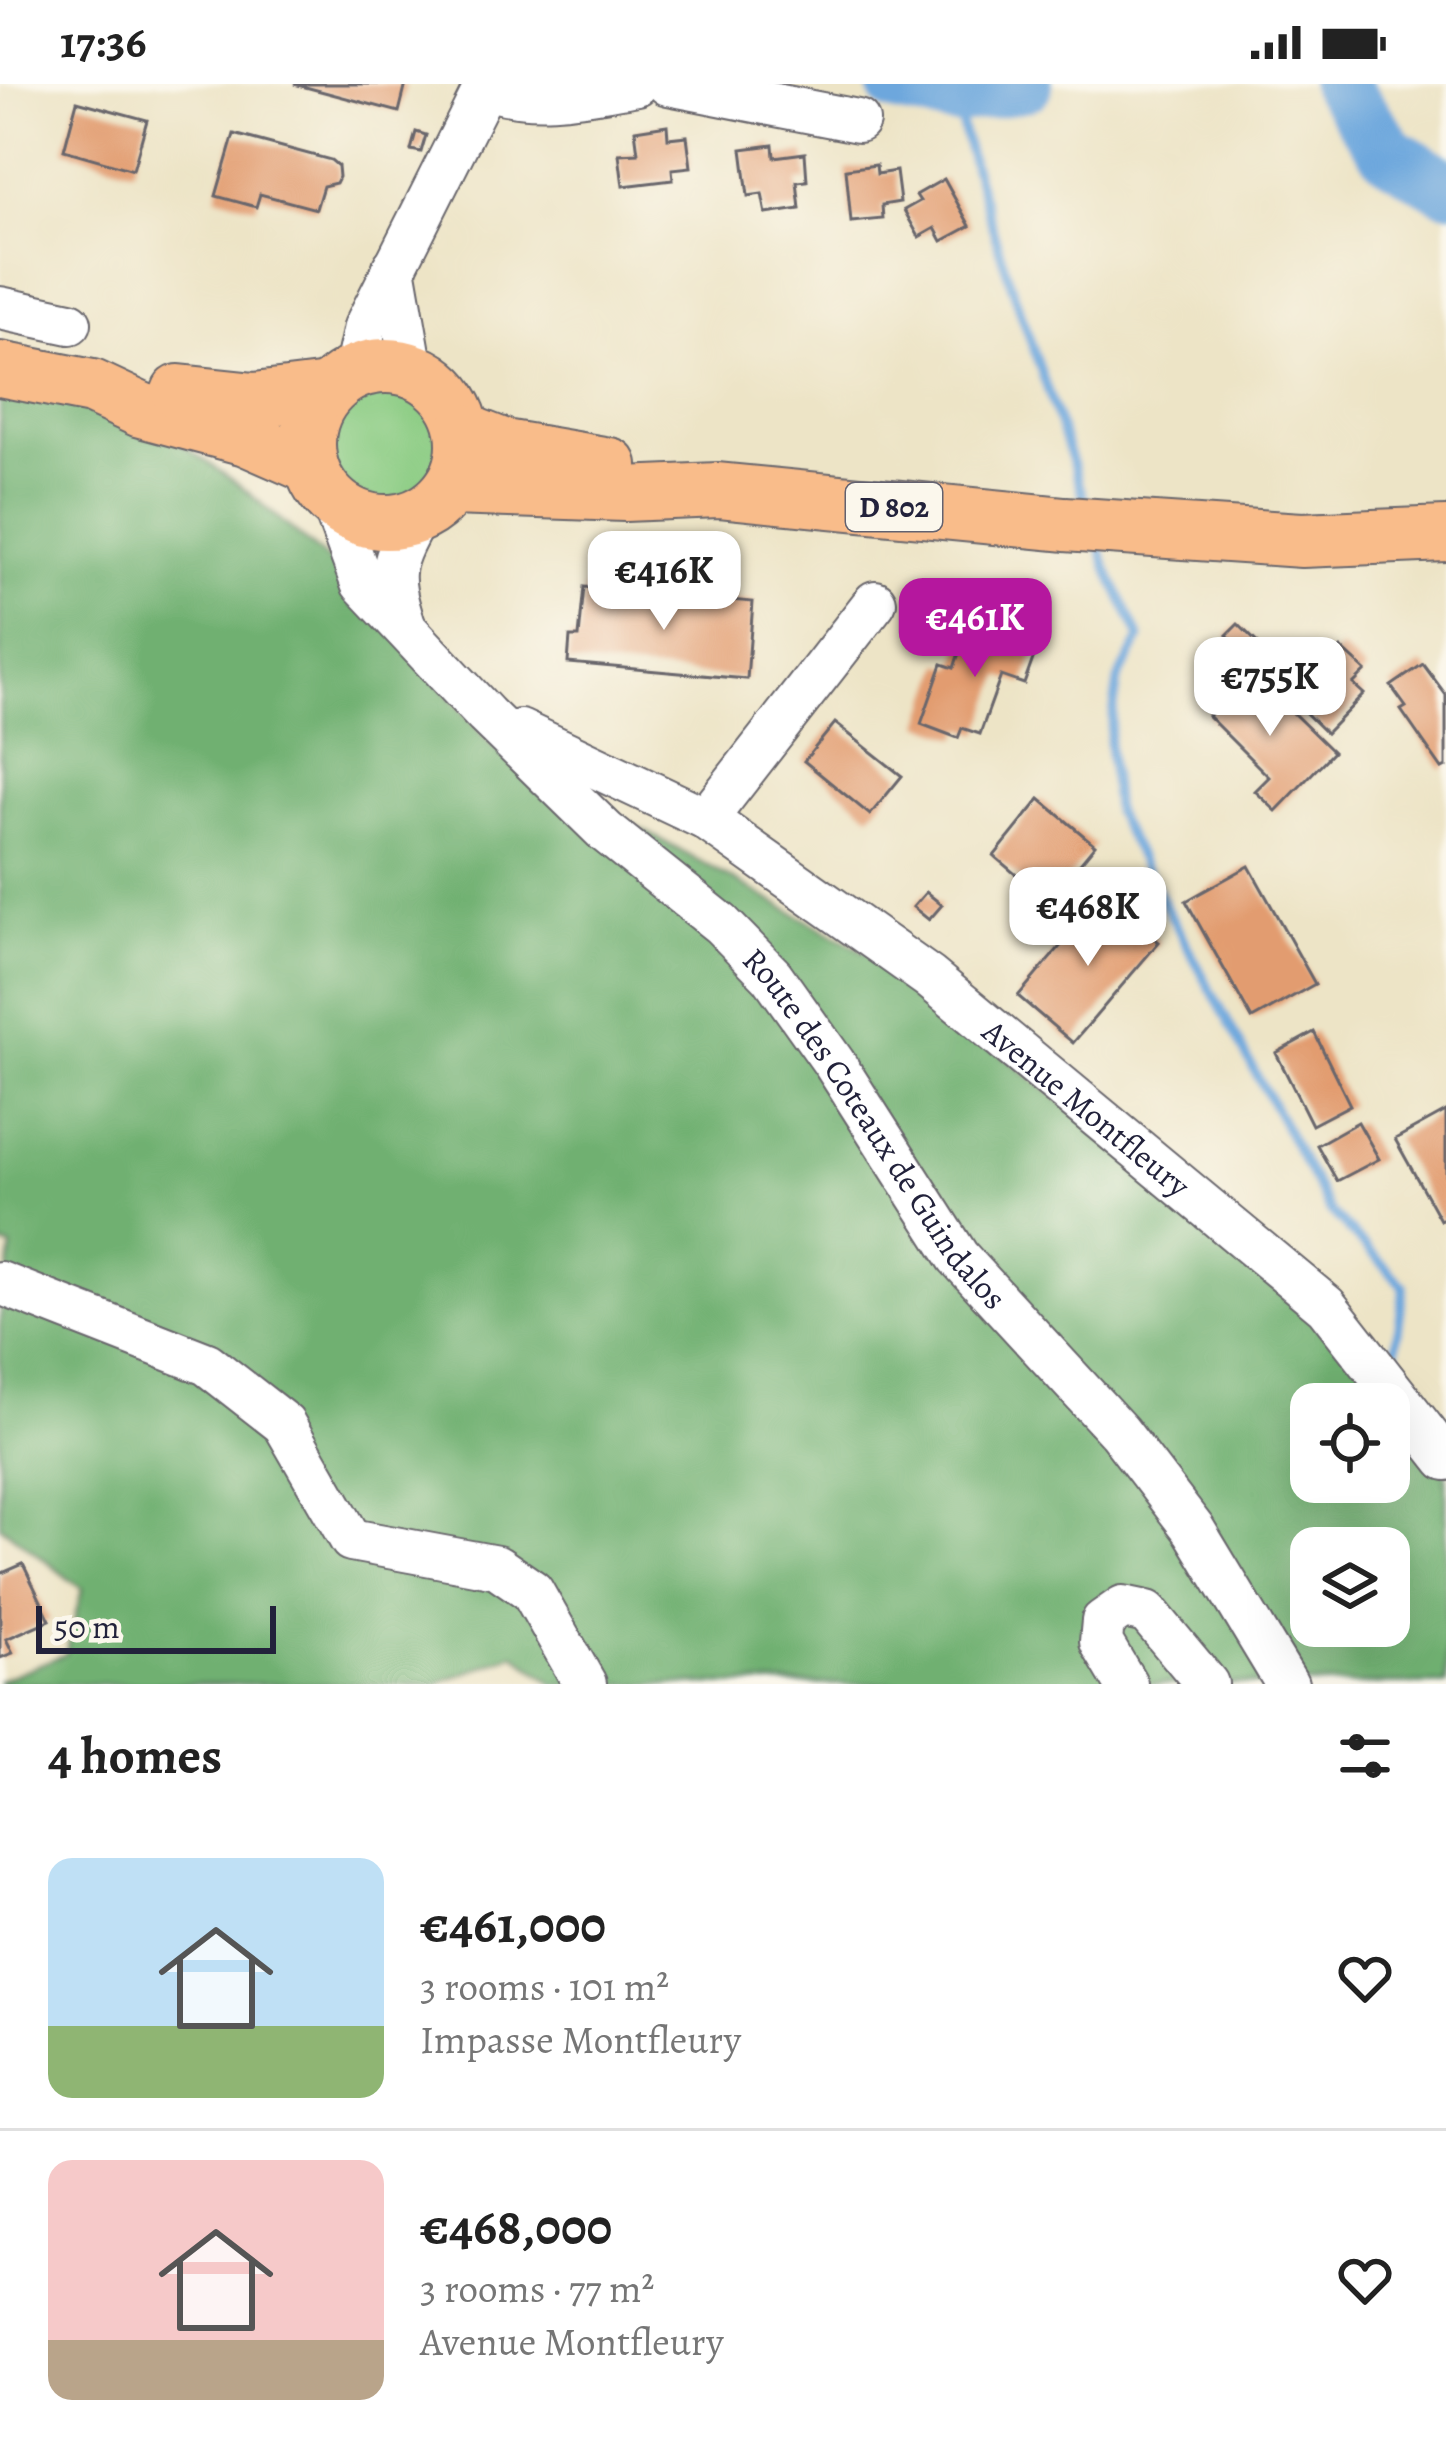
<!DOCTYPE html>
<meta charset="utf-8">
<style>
body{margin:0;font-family:Alegreya,serif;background:#f2f2f2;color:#222;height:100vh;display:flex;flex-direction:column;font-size:45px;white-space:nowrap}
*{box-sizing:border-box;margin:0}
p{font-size:39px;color:#767676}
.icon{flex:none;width:66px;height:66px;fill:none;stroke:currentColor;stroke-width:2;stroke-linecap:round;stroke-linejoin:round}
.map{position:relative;height:1600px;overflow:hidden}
.panel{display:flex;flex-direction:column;background:#fff;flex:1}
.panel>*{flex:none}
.tools{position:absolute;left:1290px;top:1299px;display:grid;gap:24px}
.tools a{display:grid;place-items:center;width:120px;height:120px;border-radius:24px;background:#fff;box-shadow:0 12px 48px #0002;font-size:60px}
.scale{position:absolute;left:36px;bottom:30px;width:240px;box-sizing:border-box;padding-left:12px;border:6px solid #22223b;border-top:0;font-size:33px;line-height:42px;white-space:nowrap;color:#22223b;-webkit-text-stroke:9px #fbf7ec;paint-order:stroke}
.price{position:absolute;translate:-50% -102px;padding:0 27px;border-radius:24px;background:#fff;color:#222;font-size:39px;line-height:78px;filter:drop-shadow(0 3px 6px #0008)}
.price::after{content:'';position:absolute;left:50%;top:72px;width:36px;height:27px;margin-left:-18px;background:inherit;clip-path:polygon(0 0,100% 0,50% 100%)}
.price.current{background:#b5179e;color:#fff}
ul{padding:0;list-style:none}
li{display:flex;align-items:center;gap:36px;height:300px;padding:0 48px}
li+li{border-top:3px solid #e0e0e0}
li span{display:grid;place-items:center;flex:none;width:336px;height:240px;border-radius:24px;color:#555}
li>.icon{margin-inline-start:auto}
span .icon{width:144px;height:144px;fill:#fffc;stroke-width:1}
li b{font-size:51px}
h2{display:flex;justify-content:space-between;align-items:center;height:144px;padding:0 48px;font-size:51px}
.status{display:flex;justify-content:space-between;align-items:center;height:84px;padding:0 60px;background:#fff;direction:ltr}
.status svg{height:33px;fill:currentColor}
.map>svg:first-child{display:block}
.green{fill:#8bcc83;stroke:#56775f;stroke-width:3}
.forest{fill:#70b071;stroke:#496956;stroke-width:3;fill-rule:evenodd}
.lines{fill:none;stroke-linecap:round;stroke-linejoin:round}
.stream{stroke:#6da7dd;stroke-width:9}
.river{stroke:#6da7dd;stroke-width:57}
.building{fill:#e29c6f}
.minor-casing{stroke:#69666c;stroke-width:46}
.major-casing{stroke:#69666c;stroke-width:58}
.minor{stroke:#fff;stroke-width:42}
.major{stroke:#f9bc8a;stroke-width:54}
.labels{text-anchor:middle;stroke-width:12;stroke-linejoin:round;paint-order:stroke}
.shield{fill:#fbf7ec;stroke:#636270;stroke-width:3}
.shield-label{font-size:30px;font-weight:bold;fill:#22223b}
.street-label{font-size:33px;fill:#22223b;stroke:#fbf7ec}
</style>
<div class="status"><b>17:36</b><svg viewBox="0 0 49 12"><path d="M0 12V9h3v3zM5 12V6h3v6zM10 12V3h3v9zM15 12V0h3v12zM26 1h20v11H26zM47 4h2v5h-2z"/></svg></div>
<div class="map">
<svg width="1446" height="1600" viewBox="0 0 1446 1600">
<rect width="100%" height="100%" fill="#fbf7ec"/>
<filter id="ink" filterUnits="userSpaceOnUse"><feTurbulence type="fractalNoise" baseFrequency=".00833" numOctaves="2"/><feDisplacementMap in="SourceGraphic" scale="24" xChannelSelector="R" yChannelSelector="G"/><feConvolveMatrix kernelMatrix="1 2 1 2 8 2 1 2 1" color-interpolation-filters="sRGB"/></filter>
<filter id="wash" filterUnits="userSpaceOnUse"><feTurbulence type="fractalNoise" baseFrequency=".004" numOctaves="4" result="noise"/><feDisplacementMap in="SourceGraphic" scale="48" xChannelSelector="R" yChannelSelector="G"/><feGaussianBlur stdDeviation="2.7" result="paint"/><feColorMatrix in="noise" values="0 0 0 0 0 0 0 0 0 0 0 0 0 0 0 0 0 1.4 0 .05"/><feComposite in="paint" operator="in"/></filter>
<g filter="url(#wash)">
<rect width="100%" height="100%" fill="#ede4c6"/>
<circle class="green" cx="385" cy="361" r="56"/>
<path class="forest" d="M0,276l75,8 163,116 110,93 147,172 399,219 432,346 120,140v230h-892l-39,-30 -79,30h-436v-4l66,-26 16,-65 -82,-64v-205l12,-72 -12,-4zM1311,1320h78v78h-78zM1311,1464h78v78h-78z"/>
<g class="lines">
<g class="stream">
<path d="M954,13c36,140 89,273 133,411"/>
<polyline points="1100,463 1106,482 1140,554 1118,596 1109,658 1115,728 1330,1127 1404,1202 1393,1287"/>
</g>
<g class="river">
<polyline points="895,0 954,13 1024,0"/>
<polyline points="1339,0 1390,70 1446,102"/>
</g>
</g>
<g id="blocks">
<g class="building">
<polygon points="294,0 406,0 399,28"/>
<polygon points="77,17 147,36 133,86 64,66"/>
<polygon points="667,41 668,54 687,52 691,83 672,85 673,96 623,102 619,70 638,69 635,46"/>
<polygon points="416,48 426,51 421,68 411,66"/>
<polygon points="234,50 331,76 338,82 339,93 336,99 323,102 316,125 260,110 256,123 216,112"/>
<polygon points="773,61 774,73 805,69 807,97 797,98 800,125 766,130 762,110 748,112 742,65"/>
<polygon points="876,81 877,90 896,87 900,118 882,121 883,135 851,138 846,85"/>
<polygon points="944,95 970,142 942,157 935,144 919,153 904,126 920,117 916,111"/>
<polygon points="584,503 753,518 747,595 568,579 570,553 579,553"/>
<polygon points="969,539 1037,564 1024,600 1001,592 980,650 962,644 958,654 921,640 942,580 954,584"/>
<polygon points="1238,540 1273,574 1270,578 1299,607 1341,564 1366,587 1353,600 1364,610 1326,649 1227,551"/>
<polygon points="1423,580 1446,611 1446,683 1442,685 1401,626 1406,623 1391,602"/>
<polygon points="1250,587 1333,668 1276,727 1255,707 1269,693 1208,632"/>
<polygon points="835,639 902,692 870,731 804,677"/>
<polygon points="1040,715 1095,761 1048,818 994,772"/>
<polygon points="1249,782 1315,900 1252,935 1186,817"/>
<polygon points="926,808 942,821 929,836 913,823"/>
<polygon points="1103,812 1159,858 1073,959 1018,912"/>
<polygon points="1314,948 1350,1021 1312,1041 1276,969"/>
<polygon points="1446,1027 1446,1133 1440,1136 1395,1055"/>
<polygon points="1358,1038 1379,1075 1337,1097 1317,1061"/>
<polygon points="23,1480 50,1536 6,1555 13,1569 0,1574 0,1490"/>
</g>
</g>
</g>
<g filter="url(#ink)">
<use href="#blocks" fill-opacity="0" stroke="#69666c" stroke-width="3"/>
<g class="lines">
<defs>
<g id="minor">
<polyline points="668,0 858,37"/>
<path d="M486,4c52,17 99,5 151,-4"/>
<polyline points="394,183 412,286"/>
<polyline points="0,224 70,239"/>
<polyline points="355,288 365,243 487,0"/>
<path id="s1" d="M332,417l30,82 124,132 120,117 115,92 51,52 62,87 124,194 161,175 75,98 93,154"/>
<path d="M404,541c-17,-53 -13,-61 13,-109"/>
<path id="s2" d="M520,647l186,88 223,158 397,329 120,153"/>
<polyline points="706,735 875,518"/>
<polyline points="0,1199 207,1280 284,1340 351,1456 497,1483 532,1507 585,1600"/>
<polyline points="1126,1600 1101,1558 1103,1537 1123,1523 1147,1528 1207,1600"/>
</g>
<g id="major">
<circle cx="386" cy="360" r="78"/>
<polyline points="0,285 92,303 141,326 246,354 310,382"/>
<polyline points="179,308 255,316 328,307"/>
<polyline points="464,347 505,363 610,381"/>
<polyline points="451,404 625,410 718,406 1065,440 1302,456 1446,450"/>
</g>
</defs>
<use href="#minor" class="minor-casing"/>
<use href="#major" class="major-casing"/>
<use href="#minor" class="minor"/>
<use href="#major" class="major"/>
</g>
</g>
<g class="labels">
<rect class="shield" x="846" y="399" width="96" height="48" rx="9"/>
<g class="shield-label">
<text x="894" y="433">D 802</text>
</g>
<g class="street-label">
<text dy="12" stroke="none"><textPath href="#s2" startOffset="684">Avenue Montfleury</textPath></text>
<text dy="12" stroke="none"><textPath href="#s1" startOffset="840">Route des Coteaux de Guindalos</textPath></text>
</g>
</g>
</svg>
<div class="tools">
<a><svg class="icon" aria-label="locate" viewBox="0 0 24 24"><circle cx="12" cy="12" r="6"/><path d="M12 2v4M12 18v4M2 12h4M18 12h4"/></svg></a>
<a><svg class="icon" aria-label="layers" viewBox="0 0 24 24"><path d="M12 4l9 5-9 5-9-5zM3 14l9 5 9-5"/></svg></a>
</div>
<div class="scale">50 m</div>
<b class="price" style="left:664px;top:549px">€416K</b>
<b class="price current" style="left:975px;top:596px">€461K</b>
<b class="price" style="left:1270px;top:655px">€755K</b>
<b class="price" style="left:1088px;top:885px">€468K</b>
</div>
<section class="panel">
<h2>4 homes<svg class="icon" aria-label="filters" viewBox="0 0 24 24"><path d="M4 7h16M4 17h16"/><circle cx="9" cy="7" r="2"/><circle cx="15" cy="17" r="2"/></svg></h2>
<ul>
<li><span style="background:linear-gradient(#bfe0f5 70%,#8fb573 0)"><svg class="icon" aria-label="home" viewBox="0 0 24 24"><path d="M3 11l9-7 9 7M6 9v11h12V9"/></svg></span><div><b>€461,000</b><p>3 rooms · 101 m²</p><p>Impasse Montfleury</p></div><svg class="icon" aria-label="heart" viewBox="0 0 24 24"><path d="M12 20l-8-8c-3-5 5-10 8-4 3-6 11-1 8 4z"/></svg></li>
<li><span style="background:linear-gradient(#f6c9c9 75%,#b9a48a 0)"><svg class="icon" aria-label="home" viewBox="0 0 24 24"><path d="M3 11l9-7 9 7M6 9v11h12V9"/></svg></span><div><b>€468,000</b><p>3 rooms · 77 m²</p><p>Avenue Montfleury</p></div><svg class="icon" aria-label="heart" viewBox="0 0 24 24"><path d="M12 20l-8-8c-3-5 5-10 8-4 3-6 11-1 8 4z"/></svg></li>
</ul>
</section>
